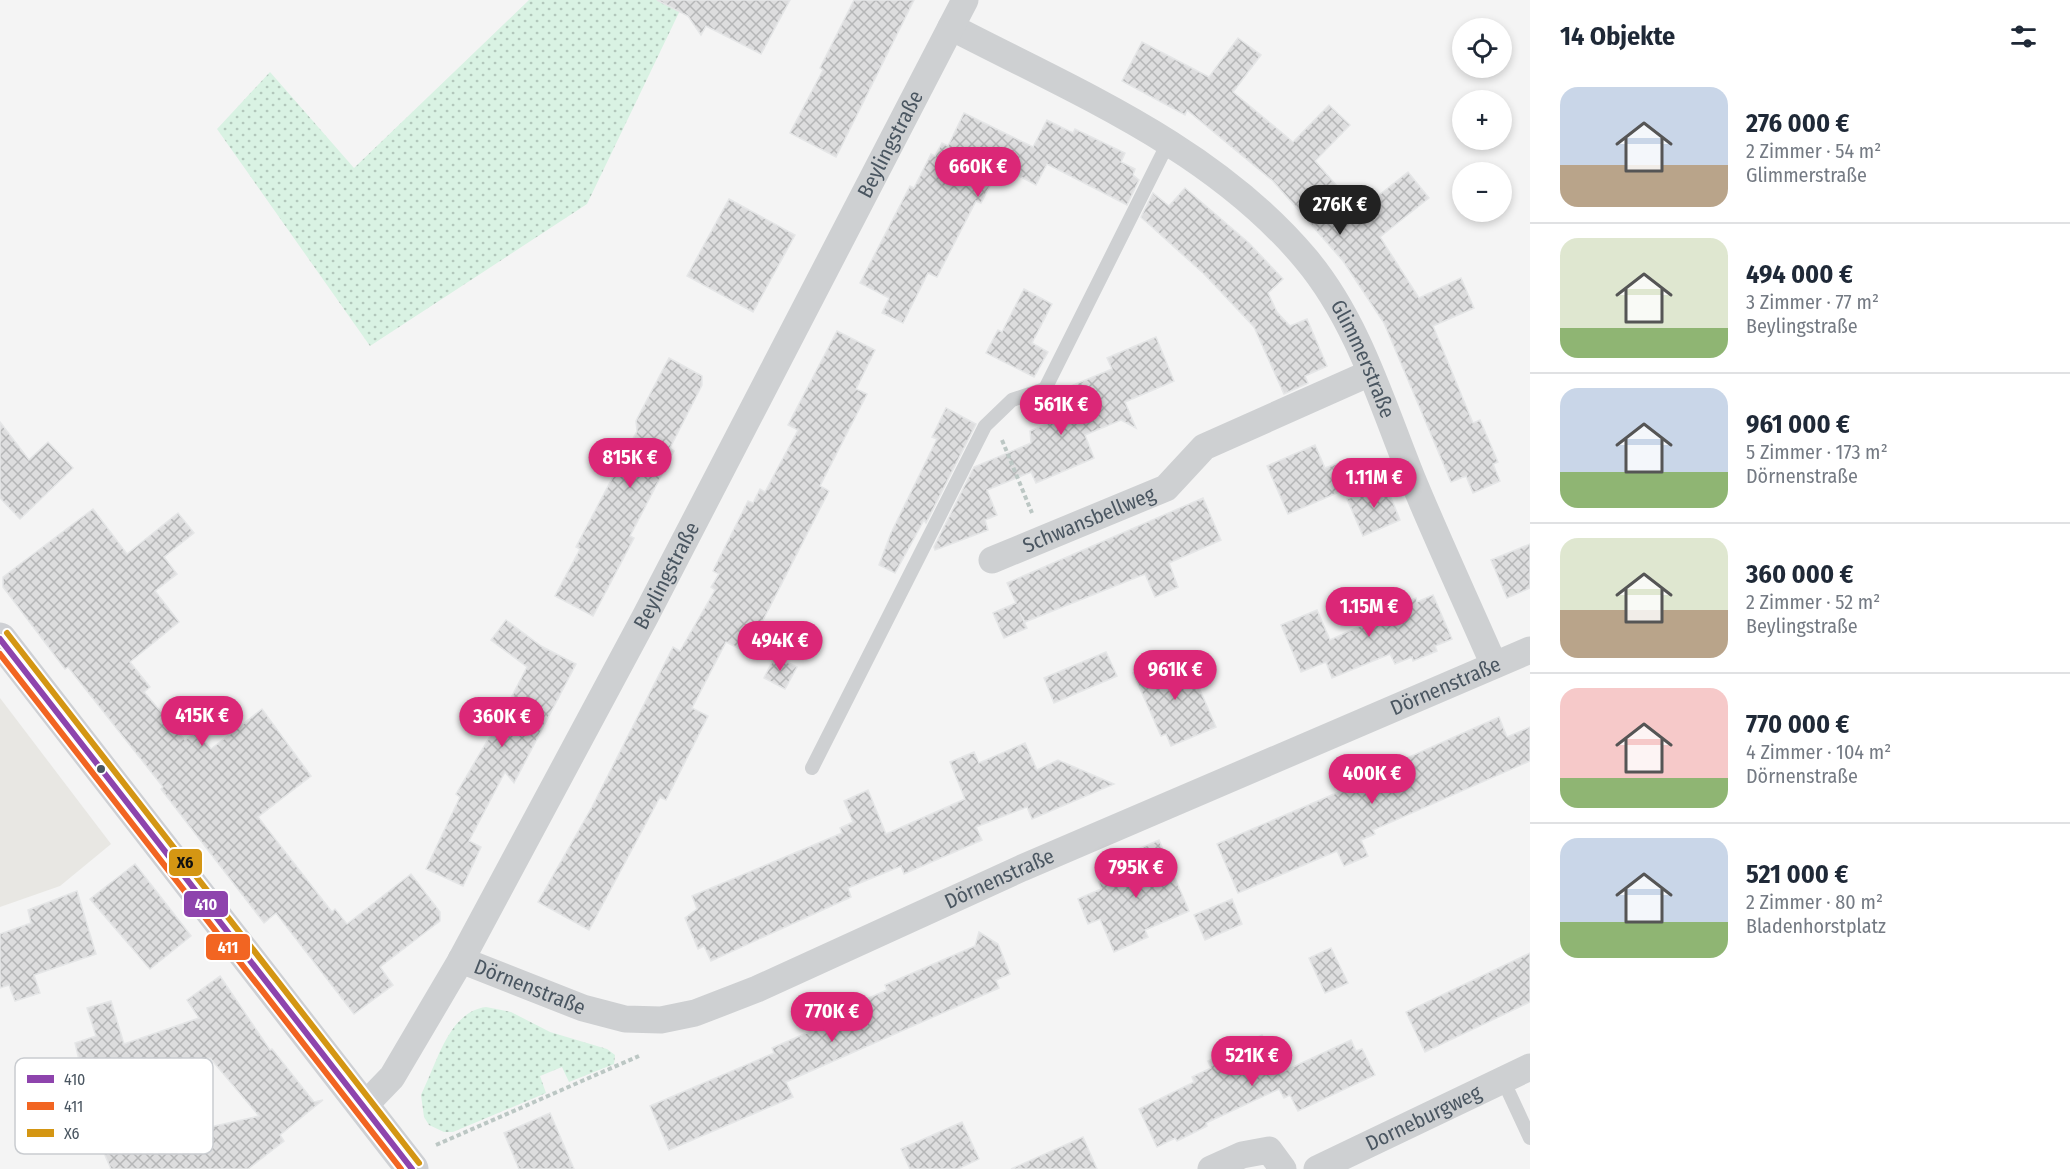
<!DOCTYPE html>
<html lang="de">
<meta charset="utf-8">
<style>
body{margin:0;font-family:"Fira Sans Condensed",sans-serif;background:#f6f6f7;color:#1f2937;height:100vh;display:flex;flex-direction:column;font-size:22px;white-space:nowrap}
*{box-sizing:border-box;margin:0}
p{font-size:20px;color:#747a83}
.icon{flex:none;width:33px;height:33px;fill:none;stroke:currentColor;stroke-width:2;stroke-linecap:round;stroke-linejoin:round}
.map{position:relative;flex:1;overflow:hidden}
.drawer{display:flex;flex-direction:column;background:#fff;width:540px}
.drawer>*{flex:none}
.tools{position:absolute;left:1452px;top:18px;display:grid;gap:12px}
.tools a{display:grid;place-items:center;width:60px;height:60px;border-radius:50%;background:#fff;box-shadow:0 3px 9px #0003;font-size:30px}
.price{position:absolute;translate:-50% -51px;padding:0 14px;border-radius:21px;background:#db2777;color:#fff;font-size:20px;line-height:39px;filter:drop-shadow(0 2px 3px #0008)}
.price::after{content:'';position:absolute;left:50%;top:36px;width:18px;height:14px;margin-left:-9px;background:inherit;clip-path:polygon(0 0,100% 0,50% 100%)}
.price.current{background:#222;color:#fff}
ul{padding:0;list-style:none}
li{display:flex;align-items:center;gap:18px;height:150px;padding:0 30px}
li+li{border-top:2px solid #e0e1e3}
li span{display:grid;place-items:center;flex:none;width:168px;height:120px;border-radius:18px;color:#555}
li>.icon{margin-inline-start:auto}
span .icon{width:72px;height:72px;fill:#fffc;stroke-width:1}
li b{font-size:26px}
h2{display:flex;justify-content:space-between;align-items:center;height:72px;padding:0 30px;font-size:26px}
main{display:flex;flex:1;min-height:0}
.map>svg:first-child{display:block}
.commercial{fill:#e8e7e3}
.grass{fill:url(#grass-dots)}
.building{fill:url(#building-cross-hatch);stroke:#e5e6e7;stroke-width:1.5;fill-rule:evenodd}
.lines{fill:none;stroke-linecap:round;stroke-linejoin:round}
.path{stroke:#bcc7c4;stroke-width:4;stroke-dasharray:4.5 3;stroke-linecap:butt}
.lane{stroke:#ced0d2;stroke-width:14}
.street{stroke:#ced0d2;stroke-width:27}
.secondary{stroke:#ced0d4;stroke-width:33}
.bus-1-casing{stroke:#fff;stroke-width:10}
.bus-2-casing{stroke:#fff;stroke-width:10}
.bus-3-casing{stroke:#fff;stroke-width:10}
.bus-1{stroke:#8e44ad;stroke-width:6}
.bus-2{stroke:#f26522;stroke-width:6}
.bus-3{stroke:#d49613;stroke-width:6}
.bus-dot{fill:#4a5661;stroke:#fff;stroke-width:2}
.labels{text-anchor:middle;stroke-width:5;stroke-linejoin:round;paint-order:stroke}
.street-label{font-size:21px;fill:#4a5661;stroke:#fff}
.key{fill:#fff;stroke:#c9ccd0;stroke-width:1.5}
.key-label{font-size:16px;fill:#4a5661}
.line-badge{stroke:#fff;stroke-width:2}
.badge-label{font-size:16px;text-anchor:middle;font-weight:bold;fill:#fff}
.pale-badge-label{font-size:16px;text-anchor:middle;font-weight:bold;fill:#111}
</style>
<main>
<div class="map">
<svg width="1530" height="1169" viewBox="0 0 1530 1169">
<defs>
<pattern id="grass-dots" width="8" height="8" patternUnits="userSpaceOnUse" patternTransform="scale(1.5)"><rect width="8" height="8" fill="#d9f2e3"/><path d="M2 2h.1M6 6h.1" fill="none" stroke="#b2c7bb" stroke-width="1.8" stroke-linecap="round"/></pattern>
<pattern id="building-cross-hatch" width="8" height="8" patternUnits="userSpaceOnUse" patternTransform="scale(1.5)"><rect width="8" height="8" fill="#ddddde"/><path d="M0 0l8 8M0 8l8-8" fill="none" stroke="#b5b6b7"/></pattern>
</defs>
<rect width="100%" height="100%" fill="#f4f4f4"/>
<polygon class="commercial" points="0,698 111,844 60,886 0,907"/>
<g class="grass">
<polygon points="529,0 685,0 587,204 370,346 217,129 270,72 354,168"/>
<path d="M486,1007l25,5 39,20 57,17 8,6 -1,9 -45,18 -7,-15 -22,9 6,17 -93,39h-9l-15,-7 -5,-8 -3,-22 4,-9c14,-29 25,-74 61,-79z"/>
</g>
<g class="building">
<polygon points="657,0 790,0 761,54 706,26 701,35 688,16"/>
<polygon points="854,0 914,0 836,157 790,133 823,70 820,68"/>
<polygon points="1238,38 1261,55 1233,92 1293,142 1329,105 1350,125 1315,161 1359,211 1408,172 1429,198 1380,237 1419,298 1461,278 1474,308 1433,326 1473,423 1480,420 1498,462 1493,464 1500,481 1473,493 1466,476 1451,482 1384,323 1343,261 1273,181 1187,110 1185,115 1122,81 1142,42 1209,77"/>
<polygon points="964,113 1033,147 1047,120 1073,133 1075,129 1125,153 1121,162 1135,169 1133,175 1139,180 1127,205 1047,164 1036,185 1000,166 981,203 976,201 937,277 928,273 903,323 882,313 889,298 860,283 910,186 914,188 931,154 935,156 942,143 948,146"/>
<polygon points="1185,188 1249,243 1283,279 1268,293 1277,312 1290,326 1307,319 1327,366 1305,376 1308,383 1284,394 1254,327 1204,274 1141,217 1153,193 1169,206"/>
<polygon points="729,199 795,235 753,312 687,276"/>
<polygon points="1024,289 1052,304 1032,343 1048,352 1034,377 986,353 998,330 1002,332"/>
<polygon points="837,331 875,350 856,389 867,394 820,486 829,491 759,628 763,630 750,654 726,642 692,708 708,716 666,800 660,797 589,930 538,902 592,807 673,647 680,651 715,590 711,587 719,574 713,571 748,501 753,503 760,489 765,492 798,430 788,425"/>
<polygon points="1156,337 1174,381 1125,402 1136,428 1121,420 1085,435 1094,458 1036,483 1031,472 987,490 997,515 985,520 988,530 935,550 934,547 974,467 1031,443 1030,431 1091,405 1061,390 1112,369 1107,358"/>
<polygon points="669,358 702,376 702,385 670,448 674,451 630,536 634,538 593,616 555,596 580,549 576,547 637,431 636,421"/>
<polygon points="946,408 976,424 926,523 924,520 895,573 879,565 891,533 937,439 932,437"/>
<polygon points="0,422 29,460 48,442 73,468 20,519 0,498"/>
<polygon points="1315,445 1325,468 1341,462 1351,487 1288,514 1267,466"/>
<polygon points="1385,483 1400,520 1363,536 1347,499"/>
<polygon points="1203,498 1221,540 1169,563 1178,587 1155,597 1145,574 1025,622 1020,613 1027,628 1004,638 993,613 1016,603 1007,583"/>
<polygon points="93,509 127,554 178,513 194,533 164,557 177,574 155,591 179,622 130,662 150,687 144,692 185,740 196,731 211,749 262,709 311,776 258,817 332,912 335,909 347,924 411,874 440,912 440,921 380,967 393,985 354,1014 276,913 264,923 161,789 163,787 68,667 65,669 3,587 3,577"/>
<polygon points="1530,544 1530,588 1507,598 1491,560"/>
<polygon points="1433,595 1452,639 1435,646 1437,651 1413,661 1412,657 1395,664 1390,654 1332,678 1326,662 1301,672 1281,625 1317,610 1330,640 1393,611 1391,608 1416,598 1417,602"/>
<polygon points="506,620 541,646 576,664 514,783 505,772 469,841 481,847 463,886 426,869 460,797 456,794 499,721 527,667 491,640"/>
<polygon points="1106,652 1117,676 1054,703 1044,678"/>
<polygon points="775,656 797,667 785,689 764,678"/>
<polygon points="1182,658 1188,670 1191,669 1216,727 1171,746 1166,734 1161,736 1133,673 1160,662 1162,666"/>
<polygon points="1499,717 1507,737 1530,727 1530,761 1373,830 1375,834 1361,840 1368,856 1344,866 1337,851 1238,893 1217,844 1341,791 1354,784 1353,782"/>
<polygon points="1025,743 1037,770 1058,760 1114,784 1032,819 1027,807 976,827 982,840 904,874 901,866 848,888 851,897 711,961 704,946 698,949 685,918 697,909 692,896 842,833 840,828 853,822 844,801 868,790 886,834 965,799 950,762 974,752 979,763"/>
<polygon points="1159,840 1189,911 1145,930 1148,937 1114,952 1100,919 1088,924 1078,899 1101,889 1099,882 1142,864 1136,850"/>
<polygon points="135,864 191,936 150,969 90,899"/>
<polygon points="77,891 96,954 34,975 40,993 15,1001 9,985 0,988 0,934 31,923 28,910"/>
<polygon points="1232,899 1242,924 1205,940 1194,915"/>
<polygon points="979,932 998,944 1010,974 996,980 999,988 786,1082 793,1097 669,1150 650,1106 774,1053 772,1048 809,1032 806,1025 887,990 885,985 975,946"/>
<polygon points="1331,948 1348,983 1325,993 1309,958"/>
<polygon points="1530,953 1530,1002 1425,1052 1406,1012"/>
<path d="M220,976l50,74 2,-1 42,53 9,-2 -43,35 4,6 -36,28h-137l-7,-16 20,-21 -20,-61 -21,6 -8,-34 21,-7 -9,-28 24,-7 13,43 75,-26 -12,-18zM210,1058l49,58 -67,15 -17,-62z"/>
<polygon points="1262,1035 1280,1073 1351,1040 1356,1051 1362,1049 1375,1075 1298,1111 1290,1095 1284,1098 1279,1089 1206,1123 1207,1126 1177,1141 1175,1138 1157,1147 1139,1109 1194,1082 1192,1077 1211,1068 1208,1061"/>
<polygon points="550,1113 574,1169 519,1169 504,1133"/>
<polygon points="962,1122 979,1159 958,1169 910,1169 901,1149"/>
<polygon points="1083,1137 1097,1169 1011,1169"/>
</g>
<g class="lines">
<g class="path">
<polyline points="1002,440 1032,513"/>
<polyline points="436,1145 639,1056"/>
</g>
<g class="lane">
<polyline points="812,768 985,426 1012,400 1045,389 1169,141"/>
<polyline points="1503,1080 1530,1138"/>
</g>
<g class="street">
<path id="s1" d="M951,27c125,65 262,121 355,232 52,62 76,145 106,219 26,63 55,125 82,187"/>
<path id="s2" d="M992,560l174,-72 38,-41 166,-74"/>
<path id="s3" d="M461,960l122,48 42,11 36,1 34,-7 62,-24 265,-121 508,-218"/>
<path id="s4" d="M364,1106l28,-29 69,-117 184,-343 320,-617"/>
<polyline points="1211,1169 1242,1155 1269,1150 1283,1169"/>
<path id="s5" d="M1317,1169l213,-102"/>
</g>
<polyline class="secondary" points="0,639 412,1169"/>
<defs>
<polyline id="bus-1" points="0,639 412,1169"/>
<polyline id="bus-2" points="0,654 401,1169"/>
<polyline id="bus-3" points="7,633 419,1163"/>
</defs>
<use href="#bus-1" class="bus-1-casing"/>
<use href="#bus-2" class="bus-2-casing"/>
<use href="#bus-3" class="bus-3-casing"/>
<use href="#bus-1" class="bus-1"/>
<use href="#bus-2" class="bus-2"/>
<use href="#bus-3" class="bus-3"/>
</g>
<circle class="bus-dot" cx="101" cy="769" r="5"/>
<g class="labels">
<g class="street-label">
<text dy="7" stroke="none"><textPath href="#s4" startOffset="1098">Beylingstraße</textPath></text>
<text dy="7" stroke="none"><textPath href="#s1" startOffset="543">Glimmerstraße</textPath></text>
<text dy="7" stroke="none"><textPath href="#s2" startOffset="105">Schwansbellweg</textPath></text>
<text dy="7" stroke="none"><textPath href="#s4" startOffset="612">Beylingstraße</textPath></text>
<text dy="7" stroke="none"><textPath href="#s3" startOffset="1064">Dörnenstraße</textPath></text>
<text dy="7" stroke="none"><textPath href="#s3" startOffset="578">Dörnenstraße</textPath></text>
<text dy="7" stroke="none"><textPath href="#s3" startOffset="74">Dörnenstraße</textPath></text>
<text dy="7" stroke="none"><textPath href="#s5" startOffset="118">Dorneburgweg</textPath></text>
</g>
</g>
<rect x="15" y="1058" width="198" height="96" rx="9" class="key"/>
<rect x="27" y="1075" width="27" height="8" fill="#8e44ad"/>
<rect x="27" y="1102" width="27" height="8" fill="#f26522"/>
<rect x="27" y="1129" width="27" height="8" fill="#d49613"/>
<g class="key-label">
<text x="64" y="1085">410</text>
<text x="64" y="1112">411</text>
<text x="64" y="1139">X6</text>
</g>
<g class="line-badge">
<rect x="168" y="848" width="35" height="29" rx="6" fill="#d49613"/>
<rect x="183" y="890" width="46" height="28" rx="6" fill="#8e44ad"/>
<rect x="205" y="933" width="46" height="28" rx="6" fill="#f26522"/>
</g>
<g class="badge-label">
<text x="206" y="910">410</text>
<text x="228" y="953">411</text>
</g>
<g class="pale-badge-label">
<text x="185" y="868">X6</text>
</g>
</svg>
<div class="tools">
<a><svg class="icon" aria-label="locate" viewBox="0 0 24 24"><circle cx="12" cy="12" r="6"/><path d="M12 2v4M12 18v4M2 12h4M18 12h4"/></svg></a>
<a>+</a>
<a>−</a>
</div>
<b class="price" style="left:978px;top:198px">660K €</b>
<b class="price current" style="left:1340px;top:236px">276K €</b>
<b class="price" style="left:1061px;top:436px">561K €</b>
<b class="price" style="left:630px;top:489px">815K €</b>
<b class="price" style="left:1374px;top:509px">1.11M €</b>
<b class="price" style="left:1369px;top:638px">1.15M €</b>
<b class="price" style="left:780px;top:672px">494K €</b>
<b class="price" style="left:1175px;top:701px">961K €</b>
<b class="price" style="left:202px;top:747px">415K €</b>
<b class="price" style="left:502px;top:748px">360K €</b>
<b class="price" style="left:1372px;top:805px">400K €</b>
<b class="price" style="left:1136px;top:899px">795K €</b>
<b class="price" style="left:832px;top:1043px">770K €</b>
<b class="price" style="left:1252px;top:1087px">521K €</b>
</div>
<section class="drawer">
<h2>14 Objekte<svg class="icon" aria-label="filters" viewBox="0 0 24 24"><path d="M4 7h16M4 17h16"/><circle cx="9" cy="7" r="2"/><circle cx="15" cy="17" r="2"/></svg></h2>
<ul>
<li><span style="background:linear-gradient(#c9d6e8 65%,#b9a48a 0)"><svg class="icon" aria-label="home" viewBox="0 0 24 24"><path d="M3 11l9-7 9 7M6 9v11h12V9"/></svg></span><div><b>276 000 €</b><p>2 Zimmer · 54 m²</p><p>Glimmerstraße</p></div></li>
<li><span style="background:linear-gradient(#dfe7d0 75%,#8fb573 0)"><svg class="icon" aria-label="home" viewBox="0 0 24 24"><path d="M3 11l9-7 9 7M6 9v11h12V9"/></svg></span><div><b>494 000 €</b><p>3 Zimmer · 77 m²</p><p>Beylingstraße</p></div></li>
<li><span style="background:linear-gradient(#c9d6e8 70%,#8fb573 0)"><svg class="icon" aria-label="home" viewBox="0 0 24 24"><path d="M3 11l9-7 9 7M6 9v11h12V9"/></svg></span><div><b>961 000 €</b><p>5 Zimmer · 173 m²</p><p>Dörnenstraße</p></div></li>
<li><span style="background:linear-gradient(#dfe7d0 60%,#b9a48a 0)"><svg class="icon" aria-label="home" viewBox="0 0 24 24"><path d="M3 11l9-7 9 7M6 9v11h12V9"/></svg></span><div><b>360 000 €</b><p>2 Zimmer · 52 m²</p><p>Beylingstraße</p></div></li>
<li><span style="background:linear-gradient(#f6c9c9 75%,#8fb573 0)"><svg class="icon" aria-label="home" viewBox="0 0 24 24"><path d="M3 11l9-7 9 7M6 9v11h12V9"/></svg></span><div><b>770 000 €</b><p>4 Zimmer · 104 m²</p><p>Dörnenstraße</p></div></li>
<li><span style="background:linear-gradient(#c9d6e8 70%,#8fb573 0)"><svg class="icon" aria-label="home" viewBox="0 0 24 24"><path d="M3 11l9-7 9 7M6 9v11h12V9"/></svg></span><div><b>521 000 €</b><p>2 Zimmer · 80 m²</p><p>Bladenhorstplatz</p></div></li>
</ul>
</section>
</main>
